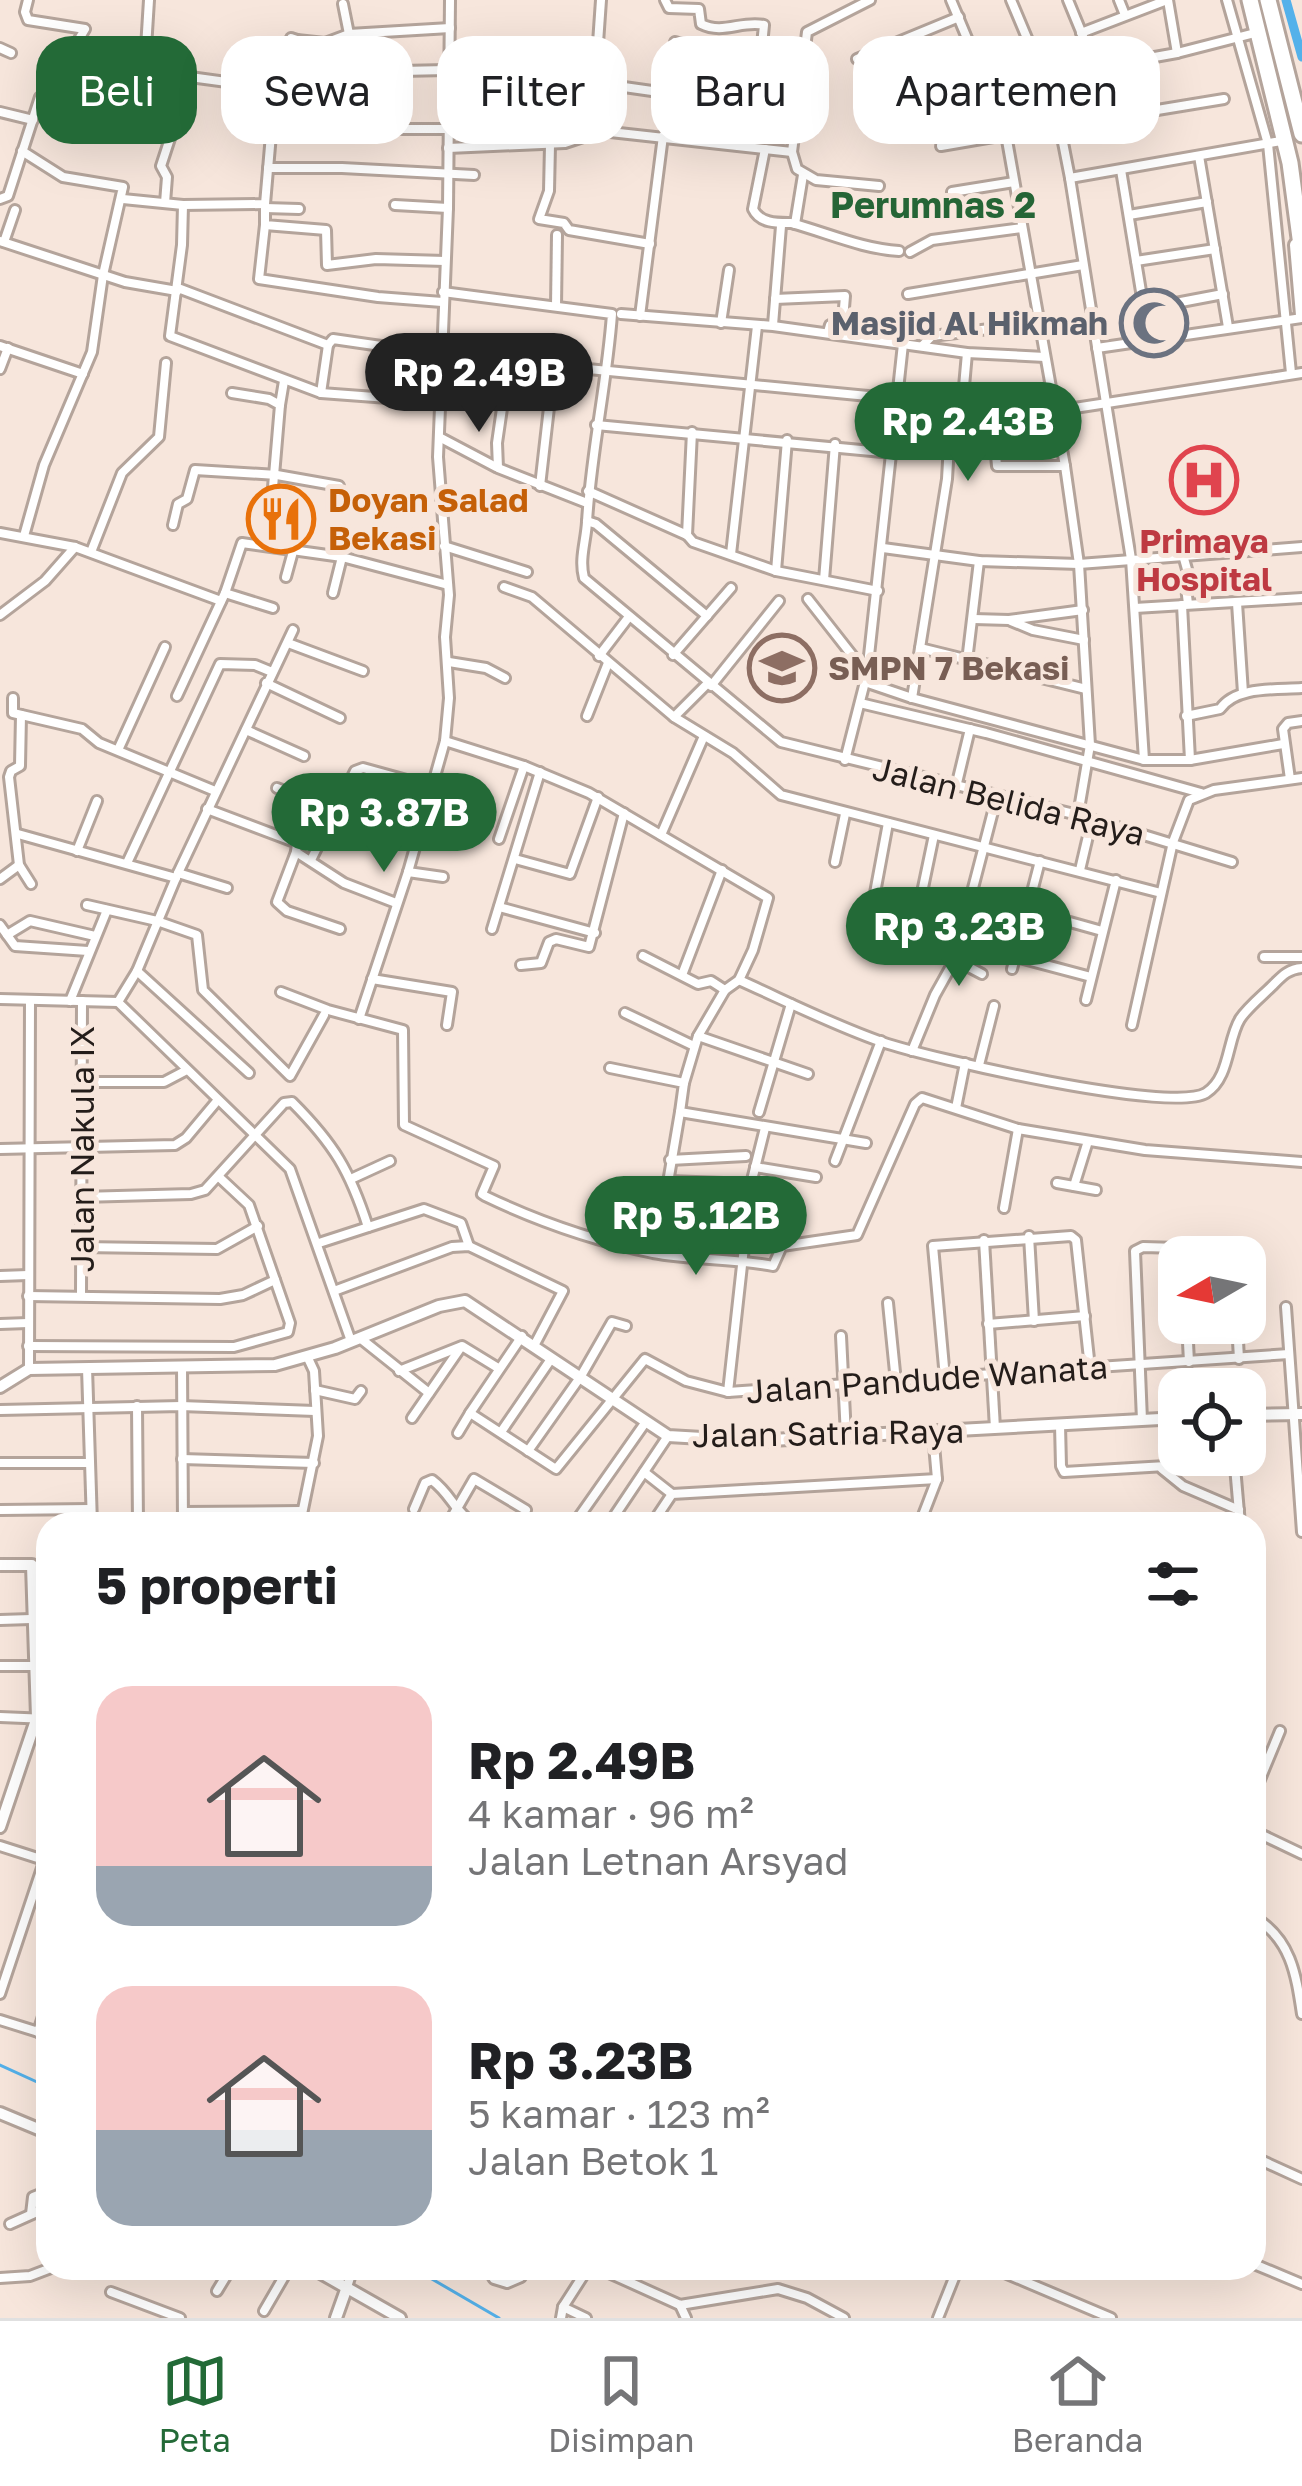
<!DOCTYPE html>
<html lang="id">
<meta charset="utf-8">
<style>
body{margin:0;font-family:"Golos Text",sans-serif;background:#f6f6f6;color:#202124;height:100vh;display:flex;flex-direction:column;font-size:45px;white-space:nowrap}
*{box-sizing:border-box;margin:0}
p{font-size:39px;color:#757577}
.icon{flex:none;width:66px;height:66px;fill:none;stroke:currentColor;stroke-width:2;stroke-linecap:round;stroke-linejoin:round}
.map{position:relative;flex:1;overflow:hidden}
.panel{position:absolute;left:36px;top:1512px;width:1230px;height:768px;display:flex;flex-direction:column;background:#fff;border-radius:36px;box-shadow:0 12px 48px #0002}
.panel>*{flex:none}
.banner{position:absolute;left:36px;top:36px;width:1230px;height:108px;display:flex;gap:24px}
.needle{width:78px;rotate:261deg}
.fabs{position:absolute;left:1158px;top:1236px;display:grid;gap:24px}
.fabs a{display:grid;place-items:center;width:108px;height:108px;border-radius:24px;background:#fff;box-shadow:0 12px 48px #0002;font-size:60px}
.price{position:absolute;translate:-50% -102px;padding:0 27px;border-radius:42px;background:#236a37;color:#fff;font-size:39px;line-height:78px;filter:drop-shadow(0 3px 6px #0008)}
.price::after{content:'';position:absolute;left:50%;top:72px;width:36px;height:27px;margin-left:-18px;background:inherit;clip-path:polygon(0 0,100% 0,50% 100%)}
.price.active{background:#222;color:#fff}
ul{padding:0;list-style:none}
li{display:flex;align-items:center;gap:36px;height:300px;padding:0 60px}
li span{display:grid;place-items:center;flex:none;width:336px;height:240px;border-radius:36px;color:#555}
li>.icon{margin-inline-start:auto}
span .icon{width:144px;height:144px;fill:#fffc;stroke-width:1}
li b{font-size:51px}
h2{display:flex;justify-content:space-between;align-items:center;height:144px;padding:0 60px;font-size:51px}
.pill{padding:0 42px;border-radius:36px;background:#fff;box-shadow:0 12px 48px #0002;font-size:42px;line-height:108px}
.pill.active{background:#236a37;color:#fff}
.tabs{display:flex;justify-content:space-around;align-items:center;height:168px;border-top:3px solid #e0e0e0;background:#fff;font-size:33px;color:#757577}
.tabs a{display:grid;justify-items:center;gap:6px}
.tabs .active{color:#236a37}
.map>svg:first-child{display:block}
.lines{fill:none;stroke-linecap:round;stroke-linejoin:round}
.stream{stroke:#54b1ea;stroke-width:3}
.canal{stroke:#54b1ea;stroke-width:9}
.minor-casing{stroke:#b4a49b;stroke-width:14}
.tertiary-casing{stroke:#b4a49b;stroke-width:16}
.primary-casing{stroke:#b4a49b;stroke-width:18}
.motorway-casing{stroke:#b4a49b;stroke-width:21}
.minor{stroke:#fff;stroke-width:8}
.tertiary{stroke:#fff;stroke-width:10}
.primary{stroke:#fff;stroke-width:12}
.motorway{stroke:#fff;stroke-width:15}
.labels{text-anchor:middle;stroke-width:10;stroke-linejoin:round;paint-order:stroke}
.worship-label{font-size:33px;font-weight:bold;fill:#5b616d;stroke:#f7e6dc;text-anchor:end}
.food-label{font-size:33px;font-weight:bold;fill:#c56008;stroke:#f7e6dc;text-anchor:start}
.health-label{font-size:33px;font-weight:bold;fill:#be3a42;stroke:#f7e6dc}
.education-label{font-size:33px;font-weight:bold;fill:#785e54;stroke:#f7e6dc;text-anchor:start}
.street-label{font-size:33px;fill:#241d1a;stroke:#f7e6dc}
.neighbourhood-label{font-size:36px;font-weight:bold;fill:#256536;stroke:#f7e6dc}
</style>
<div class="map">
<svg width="1302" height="2318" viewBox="0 0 1302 2318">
<rect width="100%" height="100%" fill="#f7e6dc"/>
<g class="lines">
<g class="stream">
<polyline points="0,2065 48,2087"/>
<polyline points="413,2268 499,2318"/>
</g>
<polyline class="canal" points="1286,0 1302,57"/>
<defs>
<g id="minor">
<path d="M665,0l4,8 30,1 2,15c22,11 41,-4 63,1l-4,40"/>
<polyline points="870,0 807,32 792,152 797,169 816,180 879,186"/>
<polyline points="951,0 1005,129 1065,466 1079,564 1090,745 1078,815"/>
<polyline points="1011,0 1056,107 1070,178 1131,559 1144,760"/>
<polyline points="1068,0 1096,68"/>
<polyline points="1119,0 1125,15"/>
<polyline points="1168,0 1177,53"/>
<polyline points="1227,0 1268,144 1291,373"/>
<polyline points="343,4 349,34 450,28"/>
<polyline points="1081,33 1167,0"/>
<polyline points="297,40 325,43 349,34"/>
<polyline points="675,42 800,76"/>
<polyline points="542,43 599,51"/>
<polyline points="75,46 146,48 149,0"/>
<polyline points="0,48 11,53"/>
<polyline points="857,59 959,17"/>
<polyline points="401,71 447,70"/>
<polyline points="1043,77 1177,53 1255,33"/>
<polyline points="596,83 673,94 697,69 705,50"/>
<polyline points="905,90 977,61"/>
<polyline points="0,112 33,120"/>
<polyline points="373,118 402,129 448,129"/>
<polyline points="261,122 285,124 285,90"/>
<polyline points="1060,126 1224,99"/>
<polyline points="1005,129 1059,122"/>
<polyline points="592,130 601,0"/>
<polyline points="550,145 549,191 539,219 564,223 569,230 650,244"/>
<polyline points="941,146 1005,135"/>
<polyline points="448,148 565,143 583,137 592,130 792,152"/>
<path d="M765,149l-12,60c7,15 26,14 38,14 37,10 72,26 108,28"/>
<polyline points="22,151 63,177 123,187 103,275 92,352 44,465 24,536"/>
<polyline points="1199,156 1228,327"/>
<polyline points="268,168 342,168 474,175"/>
<polyline points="1121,170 1149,340"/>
<polyline points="1070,178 1281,141"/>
<polyline points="952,192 1014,182"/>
<polyline points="0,199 8,196 40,97 62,102 75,46 85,29 28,20 25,12 28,0"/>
<polyline points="123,199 183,205 265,204 272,123"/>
<polyline points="165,203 167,177 161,166 190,77 285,90 297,40 291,38"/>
<polyline points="265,204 265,225 326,230 327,265 376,259 445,261"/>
<polyline points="183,205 182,245 170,336 321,393 442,402"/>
<polyline points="395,205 448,208"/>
<polyline points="265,208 299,209"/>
<polyline points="1129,215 1207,202"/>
<polyline points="795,224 803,175"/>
<polyline points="265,225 259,279 378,297 442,302"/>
<polyline points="0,241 125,282 177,291"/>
<polyline points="4,242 15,210"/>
<polyline points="910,252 932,240 1022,228"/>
<polyline points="1136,261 1215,249"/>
<polyline points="178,288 328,345"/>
<path d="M443,292l169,22c-5,70 -21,138 -25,208 -1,19 -8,37 -3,56l197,164 297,73 154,47"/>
<polyline points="908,294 1083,265"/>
<polyline points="775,299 845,296 843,320 830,325 828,332"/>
<polyline points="556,306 557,235"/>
<polyline points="1144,309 1223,294"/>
<polyline points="621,314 773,326 967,353 1045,357"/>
<polyline points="640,316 663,136"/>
<polyline points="721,323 729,270"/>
<polyline points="773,325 781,226"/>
<polyline points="328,345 333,339 443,355 899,399 951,409 1055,411 1302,373"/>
<polyline points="0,346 83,374"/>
<polyline points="922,346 932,336 1039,323"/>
<polyline points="1097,348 1302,318"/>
<polyline points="509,360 497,443 498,468 587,503"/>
<polyline points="0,369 8,348"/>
<polyline points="232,393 269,399 280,405 268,546"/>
<polyline points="321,393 328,345"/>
<polyline points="280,405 284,381"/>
<polyline points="962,409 967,353"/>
<polyline points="992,411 997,466 1065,466"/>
<polyline points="596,425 893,453"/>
<polyline points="441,438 496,467"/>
<polyline points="540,486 554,364"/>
<polyline points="588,491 687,535 693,542 776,571 878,591"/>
<polyline points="587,521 596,524 707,616"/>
<polyline points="173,525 178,504 187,499 195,470 277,475 339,486"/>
<polyline points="0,533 75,547 221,601"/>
<polyline points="687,535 692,432"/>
<polyline points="444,546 527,572"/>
<polyline points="883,548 979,561 1079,564 1302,547"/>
<polyline points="91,552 122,473 159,437 166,363"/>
<polyline points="731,554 757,326"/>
<polyline points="1183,555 1190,580 1186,587 1188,604"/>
<polyline points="776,571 787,440"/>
<polyline points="286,577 294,548"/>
<polyline points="824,580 835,444"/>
<polyline points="504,587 532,597 674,717 733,753 781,795 1161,893"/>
<polyline points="225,593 273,608"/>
<polyline points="333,593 342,557"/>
<polyline points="808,599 866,673"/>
<polyline points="1237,603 1243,693"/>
<polyline points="1182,605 1190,760"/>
<polyline points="1135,608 1302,598"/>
<polyline points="0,615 45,581 75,547"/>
<polyline points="974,619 1009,620 1083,610"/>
<polyline points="1011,621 1033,630 1084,640"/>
<polyline points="288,643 363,671"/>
<polyline points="920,648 1086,689"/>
<polyline points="673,655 731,588"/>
<polyline points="599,656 628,618"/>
<polyline points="967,661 979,561"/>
<polyline points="449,662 486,668 505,678"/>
<polyline points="865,682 912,698 1144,760 1190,760 1283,744"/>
<polyline points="266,683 340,718"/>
<polyline points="711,686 779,601"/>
<polyline points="177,696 225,593 242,543 342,557 448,585"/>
<polyline points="13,698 13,713 82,729 99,743 215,791"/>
<polyline points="912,698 947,479 951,409"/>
<polyline points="860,703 986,733 1201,793"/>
<polyline points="21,715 20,766 11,771 9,777 19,865 31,884"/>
<polyline points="587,716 608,663"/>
<path d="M1186,716l34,-7c16,-23 55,-19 82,-21"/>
<polyline points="674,717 708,683"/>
<polyline points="246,730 304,756"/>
<polyline points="445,741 524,766 589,793 768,898 753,950 739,980 725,990 698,1036 684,1083"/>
<polyline points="118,750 165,647"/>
<polyline points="845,760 867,674 903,344"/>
<polyline points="1290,779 1283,729 1288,723 1302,721"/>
<polyline points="956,787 970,729"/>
<polyline points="277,788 335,811"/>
<polyline points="207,809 297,843 296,852 344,883 396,903"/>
<polyline points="18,834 176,878"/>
<polyline points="661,835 704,736"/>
<polyline points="499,839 524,766"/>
<polyline points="77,851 97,801"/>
<polyline points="296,852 277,902 287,911 340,929"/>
<polyline points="515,859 570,874 598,797"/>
<polyline points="311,860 355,771 363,768 432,787"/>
<polyline points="835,862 845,814"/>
<polyline points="127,863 220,664 255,665 272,672"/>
<polyline points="1080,870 1092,819"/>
<polyline points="408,872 443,877"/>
<polyline points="178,873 227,888"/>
<polyline points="0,879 19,865"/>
<polyline points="875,893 888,823"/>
<polyline points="87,905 157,921 197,935 203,990 290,1076 324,1015"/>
<polyline points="499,907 595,933"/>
<polyline points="1027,910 1102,931"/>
<polyline points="0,925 15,946 88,951"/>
<polyline points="915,926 934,835"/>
<polyline points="492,929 540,772"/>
<polyline points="7,935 30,921 95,936"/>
<polyline points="946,955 982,974"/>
<polyline points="643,956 698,984 711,981 725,990"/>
<polyline points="1016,957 1091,977"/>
<polyline points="1264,957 1302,957"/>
<polyline points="521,965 541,963 549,942 556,939 589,947 624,813"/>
<polyline points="1012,969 1040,861"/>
<polyline points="137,971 249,1073"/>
<polyline points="682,975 722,870"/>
<polyline points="372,979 452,992 447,1025"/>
<path d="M739,980c47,21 94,45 143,62 47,16 289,72 324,51 24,-15 21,-53 34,-74 8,-12 22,-23 32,-33 10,-10 16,-17 30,-18"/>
<path d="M281,992l47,18 75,20 1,95 90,41 -12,28 3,2c52,25 110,45 168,57 39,7 80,5 120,13l9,-20 75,-11 58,-131 7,-6 96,31 127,21 157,12"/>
<polyline points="0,999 118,1002"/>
<polyline points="1086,1000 1116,880"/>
<polyline points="70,1001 107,910"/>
<polyline points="118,1002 290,1169 351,1341"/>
<polyline points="118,1002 137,971 178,873 293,630"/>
<polyline points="625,1013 694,1046"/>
<polyline points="359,1019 408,872 445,741 449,698 445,637 449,595 438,457 448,208 450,0"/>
<polyline points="1132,1025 1173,842 1189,800 1214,790 1302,778"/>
<polyline points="698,1036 808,1074"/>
<polyline points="912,1051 935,995 954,961 997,796"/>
<polyline points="979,1065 994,1006"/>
<polyline points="610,1068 684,1083 680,1112 866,1143"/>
<polyline points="82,1082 164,1082 185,1071"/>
<polyline points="956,1108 965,1063"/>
<polyline points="759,1112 791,1004"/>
<polyline points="0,1149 175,1145 186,1138 217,1101"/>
<polyline points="670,1160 746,1156"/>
<polyline points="835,1161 881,1041"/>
<polyline points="755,1167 816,1177"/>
<polyline points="353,1178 390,1161"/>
<polyline points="668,1181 751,1184"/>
<polyline points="1057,1183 1096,1190"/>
<polyline points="1074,1186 1088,1141"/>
<path d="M81,1197l110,-3 14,-4 79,-87 8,-1c42,42 58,69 76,125"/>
<polyline points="1004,1208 1018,1129"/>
<polyline points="664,1218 746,1230"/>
<polyline points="1029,1236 1034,1321"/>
<polyline points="984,1240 995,1428"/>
<polyline points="319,1243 424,1209 461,1223 469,1246"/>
<polyline points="81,1247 217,1249 258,1226"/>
<polyline points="1183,1249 1201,1248"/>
<polyline points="656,1253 680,1112"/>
<polyline points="0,1276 28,1275"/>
<polyline points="334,1291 452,1247 469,1246 563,1291 535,1344"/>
<polyline points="28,1296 220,1299 243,1295 275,1280"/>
<polyline points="81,1296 82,1001"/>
<polyline points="888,1303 896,1382"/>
<polyline points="1286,1307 1302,1532"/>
<polyline points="1187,1323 1189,1362"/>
<polyline points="1237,1323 1239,1359"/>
<polyline points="0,1324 28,1323"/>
<polyline points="988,1324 1085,1316"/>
<polyline points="522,1336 470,1413 556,1469 645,1359 686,1381 728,1392 1289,1354"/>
<polyline points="841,1336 846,1436"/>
<polyline points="360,1338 429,1393"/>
<polyline points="28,1346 234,1347 288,1332 290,1323 249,1205 219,1177"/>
<polyline points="182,1366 183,1524"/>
<polyline points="87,1368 92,1524"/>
<polyline points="29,1369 30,1000"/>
<polyline points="399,1371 462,1346 498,1368"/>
<polyline points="945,1378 933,1246 1071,1236 1076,1240 1090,1368"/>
<polyline points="315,1390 355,1399 361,1391"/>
<polyline points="728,1392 751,1184 765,1128"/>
<polyline points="137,1406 138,1524"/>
<polyline points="0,1410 181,1406 315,1411"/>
<polyline points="412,1418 461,1347"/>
<polyline points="1142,1420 1135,1251 1143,1247 1179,1248 1184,1257"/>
<polyline points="1060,1425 1061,1466 1064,1472 1234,1462"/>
<polyline points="501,1432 551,1359"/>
<polyline points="458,1433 470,1413"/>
<polyline points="528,1451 581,1376 612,1322 626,1326"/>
<polyline points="1234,1455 1240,1524"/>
<polyline points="182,1459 314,1463"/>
<polyline points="0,1463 90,1463"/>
<polyline points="1162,1469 1183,1486 1239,1510"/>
<polyline points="644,1472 672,1494"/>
<path d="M414,1509l11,-26 7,-3c19,14 22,31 42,44"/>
<polyline points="0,1510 91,1509"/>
<polyline points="183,1512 302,1511"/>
<polyline points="920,1523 937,1479 933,1433"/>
<polyline points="300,1524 318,1436 314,1371 307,1356"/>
<polyline points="448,1524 474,1479 526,1510"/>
<polyline points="574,1524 645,1423"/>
<polyline points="609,1524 668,1436"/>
<polyline points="652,1524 672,1494 937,1479"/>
<polyline points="784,1524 921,1519"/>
<polyline points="0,1620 31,1619"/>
<polyline points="0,1666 33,1666"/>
<polyline points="0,1717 48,1719"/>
<polyline points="1254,1794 1280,1731"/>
<polyline points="1254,1831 1302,1854"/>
<polyline points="0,1846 47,1861"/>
<path d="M1254,1917c37,22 42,57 48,97"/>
<polyline points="0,1994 48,1850"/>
<polyline points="0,2020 48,2035"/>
<polyline points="38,2032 48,2001"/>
<polyline points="1254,2157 1302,2179"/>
<polyline points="31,2214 33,2197 48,2191"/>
<polyline points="10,2224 48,2207"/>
<polyline points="1254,2264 1302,2284"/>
<polyline points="487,2268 494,2279 507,2283 521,2277 525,2268"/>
<polyline points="598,2268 680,2305 778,2289 807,2298 844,2318"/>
<polyline points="993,2268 1111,2318"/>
<polyline points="169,2269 170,2268"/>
<polyline points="0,2278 30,2276 51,2268"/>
<polyline points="347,2287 353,2268"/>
<polyline points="217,2291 231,2268"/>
<polyline points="111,2292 180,2318"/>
<polyline points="680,2305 686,2318"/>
<polyline points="563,2307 586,2318"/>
<polyline points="264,2311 289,2268"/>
<polyline points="561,2318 563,2307 588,2268"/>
<polyline points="938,2318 958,2268"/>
</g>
<g id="tertiary">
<polyline points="0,1387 29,1369 275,1365 335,1348 439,1306 465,1301 668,1436 754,1441 1179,1418"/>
<polyline points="1245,1415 1302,1414"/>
<polyline points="0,1565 32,1565 37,1717 0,1827"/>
<polyline points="0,2113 48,2133"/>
<polyline points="312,2268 400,2318"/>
<polyline points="336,2318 347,2287"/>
</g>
<polyline id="primary" points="1296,245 1302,315"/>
<g id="motorway">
<polyline points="1250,0 1290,163 1302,253"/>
<polyline points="1268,0 1302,134"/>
</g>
</defs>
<use href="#minor" class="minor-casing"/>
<use href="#tertiary" class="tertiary-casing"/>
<use href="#primary" class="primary-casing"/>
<use href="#motorway" class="motorway-casing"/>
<use href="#minor" class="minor"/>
<use href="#tertiary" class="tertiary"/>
<use href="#primary" class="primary"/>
<use href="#motorway" class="motorway"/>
</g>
<defs>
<symbol id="mosque-ring" viewBox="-11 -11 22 22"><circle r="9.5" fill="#f7e6dc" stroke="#6b7280" stroke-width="1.5"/><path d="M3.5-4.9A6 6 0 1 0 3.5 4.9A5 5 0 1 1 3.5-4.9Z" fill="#6b7280"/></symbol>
<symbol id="hospital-ring" viewBox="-11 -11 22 22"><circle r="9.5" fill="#f7e6dc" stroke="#e0444e" stroke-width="1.5"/><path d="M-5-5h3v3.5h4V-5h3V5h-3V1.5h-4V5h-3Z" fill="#e0444e"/></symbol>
<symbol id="restaurant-ring" viewBox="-11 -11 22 22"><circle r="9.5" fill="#f7e6dc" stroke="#e8710a" stroke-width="1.5"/><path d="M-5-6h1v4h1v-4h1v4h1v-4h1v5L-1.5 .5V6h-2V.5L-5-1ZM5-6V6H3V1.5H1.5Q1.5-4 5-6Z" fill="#e8710a"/></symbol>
<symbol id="school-ring" viewBox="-11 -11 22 22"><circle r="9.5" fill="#f7e6dc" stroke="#8d6e63" stroke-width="1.5"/><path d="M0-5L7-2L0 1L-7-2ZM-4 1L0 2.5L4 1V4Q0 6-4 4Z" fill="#8d6e63"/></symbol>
</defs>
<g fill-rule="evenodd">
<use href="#mosque-ring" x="1116" y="285" width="76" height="76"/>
<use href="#hospital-ring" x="1166" y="442" width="76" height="76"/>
<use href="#restaurant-ring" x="243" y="481" width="76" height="76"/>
<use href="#school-ring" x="744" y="630" width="76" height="76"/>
</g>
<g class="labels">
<g class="worship-label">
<text x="1108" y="335">Masjid Al Hikmah</text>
</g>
<g class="food-label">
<text x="328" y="512">Doyan Salad<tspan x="328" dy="38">Bekasi</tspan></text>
</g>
<g class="health-label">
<text x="1204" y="553">Primaya<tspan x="1204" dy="38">Hospital</tspan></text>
</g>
<g class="education-label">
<text x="828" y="680">SMPN 7 Bekasi</text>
</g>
<g class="street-label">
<text transform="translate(1009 801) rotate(14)" y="12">Jalan Belida Raya</text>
<text transform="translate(82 1149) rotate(-90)" y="12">Jalan Nakula IX</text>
<text transform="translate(927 1379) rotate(-4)" y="12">Jalan Pandude Wanata</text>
<text transform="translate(828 1433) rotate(-1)" y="12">Jalan Satria Raya</text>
</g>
<g class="neighbourhood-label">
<text x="933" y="218">Perumnas 2</text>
</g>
</g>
</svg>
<div class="fabs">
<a><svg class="needle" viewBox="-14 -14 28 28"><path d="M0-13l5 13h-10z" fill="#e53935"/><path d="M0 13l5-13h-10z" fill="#757577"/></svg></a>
<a><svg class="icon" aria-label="locate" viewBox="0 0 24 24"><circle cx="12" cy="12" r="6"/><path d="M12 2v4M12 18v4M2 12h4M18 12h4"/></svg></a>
</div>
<b class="price active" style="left:479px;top:435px">Rp 2.49B</b>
<b class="price" style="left:968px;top:484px">Rp 2.43B</b>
<b class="price" style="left:384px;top:875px">Rp 3.87B</b>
<b class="price" style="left:959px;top:989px">Rp 3.23B</b>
<b class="price" style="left:696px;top:1278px">Rp 5.12B</b>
<div class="banner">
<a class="pill active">Beli</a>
<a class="pill">Sewa</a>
<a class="pill">Filter</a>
<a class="pill">Baru</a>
<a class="pill">Apartemen</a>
</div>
<section class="panel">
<h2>5 properti<svg class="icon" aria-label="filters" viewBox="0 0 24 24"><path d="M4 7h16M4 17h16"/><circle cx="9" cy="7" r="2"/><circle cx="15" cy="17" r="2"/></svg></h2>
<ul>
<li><span style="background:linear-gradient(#f6c9c9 75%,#9aa5b1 0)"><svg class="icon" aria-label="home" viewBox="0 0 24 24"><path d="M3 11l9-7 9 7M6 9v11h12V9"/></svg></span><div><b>Rp 2.49B</b><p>4 kamar · 96 m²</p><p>Jalan Letnan Arsyad</p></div></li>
<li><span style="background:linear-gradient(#f6c9c9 60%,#9aa5b1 0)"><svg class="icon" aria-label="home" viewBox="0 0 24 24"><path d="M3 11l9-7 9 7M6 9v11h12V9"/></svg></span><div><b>Rp 3.23B</b><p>5 kamar · 123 m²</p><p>Jalan Betok 1</p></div></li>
</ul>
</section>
</div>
<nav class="tabs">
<a class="active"><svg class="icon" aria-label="map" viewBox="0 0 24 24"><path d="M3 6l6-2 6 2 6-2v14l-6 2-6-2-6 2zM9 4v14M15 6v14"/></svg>Peta</a>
<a><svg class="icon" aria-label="saved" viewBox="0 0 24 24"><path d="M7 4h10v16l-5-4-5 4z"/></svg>Disimpan</a>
<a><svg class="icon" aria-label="home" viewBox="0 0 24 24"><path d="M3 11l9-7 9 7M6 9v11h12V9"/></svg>Beranda</a>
</nav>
